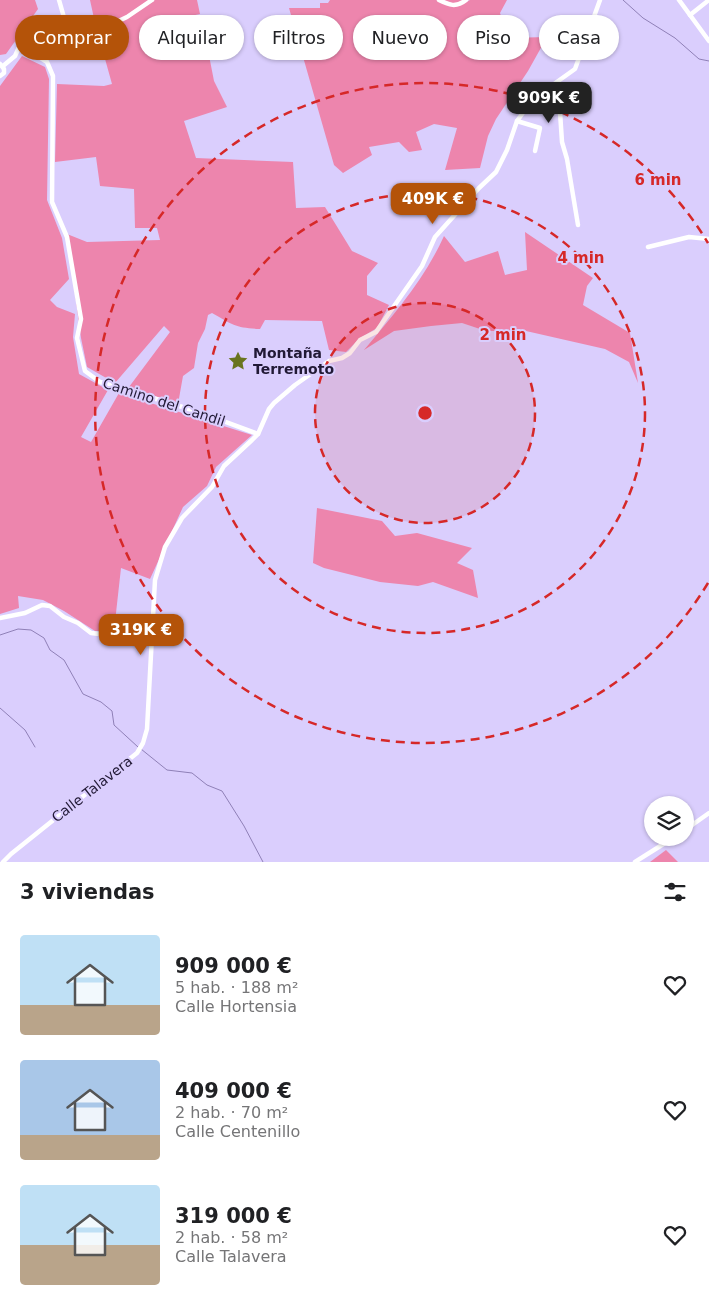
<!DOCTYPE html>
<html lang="es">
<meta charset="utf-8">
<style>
body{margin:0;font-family:"DejaVu Sans",sans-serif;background:#f2f2f2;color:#202124;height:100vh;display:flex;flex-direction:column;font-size:19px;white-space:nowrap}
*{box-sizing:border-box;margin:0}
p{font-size:16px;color:#757577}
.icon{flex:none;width:28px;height:28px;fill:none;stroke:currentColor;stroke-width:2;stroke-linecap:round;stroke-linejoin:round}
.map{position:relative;height:862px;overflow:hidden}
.sheet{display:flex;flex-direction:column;background:#fff;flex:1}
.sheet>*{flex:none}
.hud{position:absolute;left:15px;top:15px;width:680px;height:45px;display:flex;gap:10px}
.buttons{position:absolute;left:644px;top:796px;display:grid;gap:10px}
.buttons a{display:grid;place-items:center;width:50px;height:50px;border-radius:50%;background:#fff;box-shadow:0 1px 4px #0004;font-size:25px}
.price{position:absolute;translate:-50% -42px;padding:0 11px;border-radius:10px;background:#b45309;color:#fff;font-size:16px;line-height:32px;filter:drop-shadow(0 1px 2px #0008)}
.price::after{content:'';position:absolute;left:50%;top:30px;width:15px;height:11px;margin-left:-8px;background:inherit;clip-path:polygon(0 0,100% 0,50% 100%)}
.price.active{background:#222;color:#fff}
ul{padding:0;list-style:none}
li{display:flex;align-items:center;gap:15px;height:125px;padding:0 20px}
li span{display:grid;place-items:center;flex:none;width:140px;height:100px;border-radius:5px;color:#555}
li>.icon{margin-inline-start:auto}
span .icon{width:60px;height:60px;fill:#fffc;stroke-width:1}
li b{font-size:21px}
h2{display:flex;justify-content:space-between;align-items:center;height:60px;padding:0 20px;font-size:21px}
.chip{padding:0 18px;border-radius:22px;background:#fff;box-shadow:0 1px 4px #0004;font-size:18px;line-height:45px}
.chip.active{background:#b45309;color:#fff}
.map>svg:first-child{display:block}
.green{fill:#ed85ad}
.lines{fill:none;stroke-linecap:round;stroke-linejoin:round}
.stream{stroke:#8f80b7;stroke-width:1}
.minor{stroke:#fff;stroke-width:4.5}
.ring{fill:none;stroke:#d62828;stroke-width:2.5;stroke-dasharray:9 6}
.labels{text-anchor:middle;stroke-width:4;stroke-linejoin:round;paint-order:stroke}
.poi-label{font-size:14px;font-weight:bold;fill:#211935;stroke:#dacefd;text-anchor:start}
.street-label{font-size:14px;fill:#211935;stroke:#dacefd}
.centre{fill:#d62828;stroke:#dacefd;stroke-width:2.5}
.ring-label{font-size:15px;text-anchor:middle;font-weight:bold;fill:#d62828;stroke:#dacefd;stroke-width:4;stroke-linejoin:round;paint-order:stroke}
</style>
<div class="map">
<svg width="709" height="862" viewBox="0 0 709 862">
<rect width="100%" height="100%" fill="#dacefd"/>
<g class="green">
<polygon points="0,0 35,0 38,9 6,54 0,55"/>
<path d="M90,0h107l3,14 -47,10 2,11 49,-5 10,51 13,26 -43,14 12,37 97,4 3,46 29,-1 27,44 26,12 -11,13v19l22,10 -12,23 -17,10 -14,14 -17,-2 -7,-29 -57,-1 -5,9c-24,-1 -27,-4 -48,-16l-4,2 -3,14 -7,14 -4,25 -11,8 -5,28 -49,-17 41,-55 -6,-6 -49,57 -28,-16 -6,-29 -14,-104 20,8 73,-2 -3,-12h-22l-1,-39 -34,-3 -4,-29 -41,5 2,-78 47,2 8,-2 -17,-61z"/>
<polygon points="330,0 439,0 450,3 444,0 463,0 462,4 470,0 507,0 500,13 508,38 547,37 528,71 496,119 488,136 480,168 445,170 457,128 434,124 416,132 422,150 409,152 399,142 369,147 372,155 343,173 334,165 289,8 320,8 320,3 328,3"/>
<polygon points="22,56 45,67 49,79 47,200 62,238 69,279 50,300 57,307 75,314 73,337 79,374 108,390 81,437 91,442 119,393 252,435 216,467 207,486 183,507 150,579 121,568 114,631 95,631 64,611 43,600 18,596 19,608 0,614 0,86"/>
<path d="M525,232l68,46 -6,8 -4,19 47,28 8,50 -9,-21 -24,-13 -79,-18h-40l-24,-8 -31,3 -37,5 -30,19c31,-37 60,-70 80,-114l21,26 33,-11 7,24 22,-5z"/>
<polygon points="317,508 382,521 395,536 417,533 472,548 457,563 473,570 478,598 433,582 418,586 380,582 324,568 313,563"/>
<polygon points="666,850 678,862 650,862"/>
</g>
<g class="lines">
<g class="stream">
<polyline points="623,0 643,18 675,38 699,59 709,61"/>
<polyline points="0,635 18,629 31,630 44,638 50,650 64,660 83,694 101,702 112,711 114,725 138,747"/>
<polyline points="0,708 25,730 35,747"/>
<polyline points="141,749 167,770 192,773 207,785 222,791 244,826 263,862"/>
</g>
<g class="minor">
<polyline points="59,0 69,35"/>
<path d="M439,0c10,5 17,8 27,0"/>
<polyline points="679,0 709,41"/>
<polyline points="690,15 709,0"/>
<polyline points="28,43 31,52 47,62 53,76 52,202 67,237 81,319 77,338 85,371 100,382 199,412 258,434"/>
<polyline points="0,64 4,69 4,73 0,76"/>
<polyline points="3,66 15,56 20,45 108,26 127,17 152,0"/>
<polyline points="557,82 563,97 560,112 562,142 567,159 578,225"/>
<polyline points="517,121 540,128 535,151"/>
<polyline points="648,247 689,237 709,239"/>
<polyline points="0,618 25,613 42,605 50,606 64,617 78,623 91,633 151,640"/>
<polyline points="685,830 709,813"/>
<polyline points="3,862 11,854 137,753 143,743 147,729 155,580 165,547 182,518 212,487 224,466 252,440 258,434 269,409 274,403 295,385 329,361 342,358 350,353 360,340 376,332 422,266 435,237 479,188 496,172 507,150 517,121 533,99 575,69 600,0"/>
<polyline points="635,862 673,838"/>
</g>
</g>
<circle cx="425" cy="413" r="110" fill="#d62828" fill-opacity=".12"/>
<g class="ring">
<circle cx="425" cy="413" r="110"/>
<circle cx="425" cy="413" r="220"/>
<path d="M708 583A330 330 0 1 1 708 243"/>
</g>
<defs>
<symbol id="sight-bare" viewBox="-9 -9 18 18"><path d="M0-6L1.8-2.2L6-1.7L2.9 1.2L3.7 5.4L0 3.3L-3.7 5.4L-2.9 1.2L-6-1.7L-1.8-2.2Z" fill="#69741e" stroke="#dacefd" stroke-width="2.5" paint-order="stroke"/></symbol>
</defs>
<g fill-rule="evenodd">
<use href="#sight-bare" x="224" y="347" width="28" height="28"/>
</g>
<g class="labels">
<g class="poi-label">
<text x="253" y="358">Montaña<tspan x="253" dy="16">Terremoto</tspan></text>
</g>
<g class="street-label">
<text transform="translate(164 402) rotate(18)" y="5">Camino del Candil</text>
<text transform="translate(92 789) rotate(-38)" y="5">Calle Talavera</text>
</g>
</g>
<circle cx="425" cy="413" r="8" class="centre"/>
<g class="ring-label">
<text x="658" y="185">6 min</text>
<text x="581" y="263">4 min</text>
<text x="503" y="340">2 min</text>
</g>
</svg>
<div class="buttons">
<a><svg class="icon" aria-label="layers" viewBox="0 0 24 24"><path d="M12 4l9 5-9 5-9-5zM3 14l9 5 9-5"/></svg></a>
</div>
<b class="price active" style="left:549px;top:124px">909K €</b>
<b class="price" style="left:433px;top:225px">409K €</b>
<b class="price" style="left:141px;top:656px">319K €</b>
<div class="hud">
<a class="chip active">Comprar</a>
<a class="chip">Alquilar</a>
<a class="chip">Filtros</a>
<a class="chip">Nuevo</a>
<a class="chip">Piso</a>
<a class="chip">Casa</a>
</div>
</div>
<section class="sheet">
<h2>3 viviendas<svg class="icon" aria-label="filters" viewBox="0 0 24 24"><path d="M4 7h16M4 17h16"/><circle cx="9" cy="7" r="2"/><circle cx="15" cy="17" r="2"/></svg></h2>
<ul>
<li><span style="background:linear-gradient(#bfe0f5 70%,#b9a48a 0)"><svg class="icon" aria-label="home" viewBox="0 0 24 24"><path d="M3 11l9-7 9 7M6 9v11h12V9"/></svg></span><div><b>909 000 €</b><p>5 hab. · 188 m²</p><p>Calle Hortensia</p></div><svg class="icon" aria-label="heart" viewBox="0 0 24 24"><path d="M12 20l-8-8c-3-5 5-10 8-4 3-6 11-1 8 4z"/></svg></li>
<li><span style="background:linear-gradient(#a9c7e8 75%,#b9a48a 0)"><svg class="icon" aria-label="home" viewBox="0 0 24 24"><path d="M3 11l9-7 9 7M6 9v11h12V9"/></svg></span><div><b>409 000 €</b><p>2 hab. · 70 m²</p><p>Calle Centenillo</p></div><svg class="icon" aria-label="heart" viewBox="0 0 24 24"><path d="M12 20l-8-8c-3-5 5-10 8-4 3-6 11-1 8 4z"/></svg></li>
<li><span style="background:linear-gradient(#bfe0f5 60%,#b9a48a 0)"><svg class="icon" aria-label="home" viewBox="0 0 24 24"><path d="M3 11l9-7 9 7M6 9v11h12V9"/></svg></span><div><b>319 000 €</b><p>2 hab. · 58 m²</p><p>Calle Talavera</p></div><svg class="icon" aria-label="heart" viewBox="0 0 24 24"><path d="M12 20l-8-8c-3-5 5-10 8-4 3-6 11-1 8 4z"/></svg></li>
</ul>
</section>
